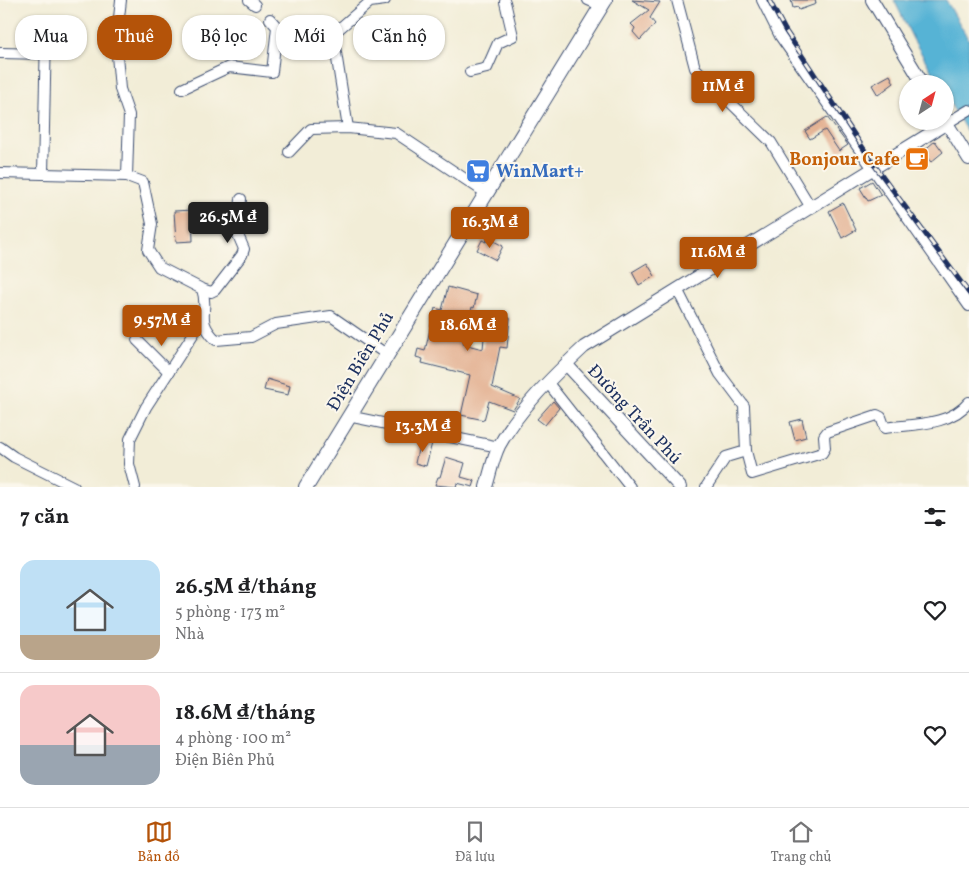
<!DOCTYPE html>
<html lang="vi">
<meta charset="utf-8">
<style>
body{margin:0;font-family:Vollkorn,serif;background:#f6f6f6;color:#202124;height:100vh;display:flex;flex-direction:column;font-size:19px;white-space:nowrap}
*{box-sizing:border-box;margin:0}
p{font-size:16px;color:#757577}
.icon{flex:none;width:28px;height:28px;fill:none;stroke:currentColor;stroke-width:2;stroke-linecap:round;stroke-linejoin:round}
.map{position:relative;height:487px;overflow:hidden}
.details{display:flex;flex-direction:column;background:#fff;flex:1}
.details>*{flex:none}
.guide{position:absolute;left:15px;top:15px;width:500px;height:45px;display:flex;gap:10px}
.needle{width:32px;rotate:36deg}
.tools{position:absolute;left:899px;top:75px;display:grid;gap:10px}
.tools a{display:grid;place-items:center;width:55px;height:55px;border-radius:50%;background:#fff;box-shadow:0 1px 4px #0004;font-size:25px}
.price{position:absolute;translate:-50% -42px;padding:0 11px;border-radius:5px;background:#b45309;color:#fff;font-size:16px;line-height:32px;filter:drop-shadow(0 1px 2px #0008)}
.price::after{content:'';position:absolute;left:50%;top:30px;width:15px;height:11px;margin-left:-8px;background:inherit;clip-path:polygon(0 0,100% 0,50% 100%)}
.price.selected{background:#222;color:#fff}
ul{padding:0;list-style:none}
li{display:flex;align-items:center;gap:15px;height:125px;padding:0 20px}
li+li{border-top:1px solid #e0e0e0}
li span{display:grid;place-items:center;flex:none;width:140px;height:100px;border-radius:15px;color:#555}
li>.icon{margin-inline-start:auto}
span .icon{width:60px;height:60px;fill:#fffc;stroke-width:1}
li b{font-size:21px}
h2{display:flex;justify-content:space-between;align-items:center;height:60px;padding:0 20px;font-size:21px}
.tag{padding:0 18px;border-radius:20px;background:#fff;box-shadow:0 1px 4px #0004;font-size:18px;line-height:45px}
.tag.selected{background:#b45309;color:#fff}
.menu{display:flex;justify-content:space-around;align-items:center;height:70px;border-top:1px solid #e0e0e0;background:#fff;font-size:14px;color:#757577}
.menu a{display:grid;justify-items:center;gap:2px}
.menu .selected{color:#b45309}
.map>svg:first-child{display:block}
.water{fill:#56b3d5;stroke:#38719a}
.building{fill:#e4b394}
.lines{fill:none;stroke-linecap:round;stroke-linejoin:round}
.minor-casing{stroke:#3b4c70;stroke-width:12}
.tertiary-casing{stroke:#3b4c70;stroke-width:14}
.secondary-casing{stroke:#3b4c70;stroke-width:16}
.minor{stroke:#fff;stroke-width:10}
.tertiary{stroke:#fff;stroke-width:12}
.secondary{stroke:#fff;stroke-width:14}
.rail-casing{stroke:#1b2f5e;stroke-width:5}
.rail{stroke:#fbf7ec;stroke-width:3;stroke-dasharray:9;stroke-linecap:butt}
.labels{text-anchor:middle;stroke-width:4;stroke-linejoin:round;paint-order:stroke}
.food-label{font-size:18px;font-weight:bold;fill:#c56008;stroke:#fbf7ec;text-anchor:end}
.shop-label{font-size:18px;font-weight:bold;fill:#366cbe;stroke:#fbf7ec;text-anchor:start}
.street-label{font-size:18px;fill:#1b2f5e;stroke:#fbf7ec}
</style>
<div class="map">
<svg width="969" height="487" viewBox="0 0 969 487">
<rect width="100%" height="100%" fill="#fbf7ec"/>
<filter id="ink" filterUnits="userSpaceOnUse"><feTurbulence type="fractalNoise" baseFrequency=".02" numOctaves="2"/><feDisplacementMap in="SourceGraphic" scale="10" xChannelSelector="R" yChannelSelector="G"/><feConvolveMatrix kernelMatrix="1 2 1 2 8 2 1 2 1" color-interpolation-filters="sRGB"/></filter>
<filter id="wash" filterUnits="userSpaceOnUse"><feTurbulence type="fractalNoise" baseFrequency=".0096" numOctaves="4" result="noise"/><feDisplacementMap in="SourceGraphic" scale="20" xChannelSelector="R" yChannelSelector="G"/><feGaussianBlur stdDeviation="1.12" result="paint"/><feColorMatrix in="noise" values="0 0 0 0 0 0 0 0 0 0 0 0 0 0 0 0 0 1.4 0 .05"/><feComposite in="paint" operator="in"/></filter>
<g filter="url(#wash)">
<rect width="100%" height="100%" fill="#f2edd7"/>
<polygon class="water" points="894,0 946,0 969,40 969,135 945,95 945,84 939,84 913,39"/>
<g id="blocks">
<g class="building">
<polygon points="632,0 660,2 650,18 655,24 640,40 633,32 635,28 631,24 649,10"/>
<polygon points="791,0 815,0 816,4 799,10 798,7 793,8"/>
<polygon points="890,75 894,83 878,95 872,85"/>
<polygon points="827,117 848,145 839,151 825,130 810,139 805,131"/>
<polygon points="935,141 943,152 931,162 922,152"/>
<polygon points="872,181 881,195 868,201 860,188"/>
<polygon points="843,203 856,230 842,238 829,211"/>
<polygon points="192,210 193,241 176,242 174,211"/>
<polygon points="488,238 503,246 496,260 477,250 482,240 486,242"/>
<polygon points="647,263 655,276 639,285 632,272"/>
<polygon points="448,287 477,295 474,308 472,307 463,344 483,349 486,315 510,318 507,348 500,347 492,387 520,399 513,410 489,401 484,420 461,415 470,375 422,363 423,359 416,357 418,349 425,351 435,308 442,310"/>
<polygon points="267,379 290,386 288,395 264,390"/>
<polygon points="553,401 559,408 545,425 537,419"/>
<polygon points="802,419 806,437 795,440 790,422"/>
<polygon points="420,441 432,443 426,466 415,463"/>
<polygon points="446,457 465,463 461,477 475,481 473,487 457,483 456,487 435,485 438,477 440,477"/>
</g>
</g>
</g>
<g filter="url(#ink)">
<use href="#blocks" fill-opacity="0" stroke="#3b4c70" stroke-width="1"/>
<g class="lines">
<defs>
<g id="minor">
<polyline points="121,0 116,44 120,89 129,115 127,176"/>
<polyline points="249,0 255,5"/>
<polyline points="588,0 602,6"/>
<polyline points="677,0 695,68 771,142 810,206"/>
<polyline points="762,0 780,36 969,306"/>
<polyline points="0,53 45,54"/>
<polyline points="470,72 487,68 498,43 513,36 505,2"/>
<polyline points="182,89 229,67 272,72 277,27 270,19"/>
<polyline points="947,123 969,110"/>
<polyline points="348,128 333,34 370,2 385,0"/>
<polyline points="289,152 311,129 348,128 396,133 486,193"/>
<path d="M0,173l127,3 16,6 9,42 -4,26 11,17 43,22c8,23 -8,29 14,51l35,-3 25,-13 55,-8 55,38"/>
<polyline points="43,174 46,33"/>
<polyline points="202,289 211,292 215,290 242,255 244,249 238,235 241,199"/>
<path d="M677,289l43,85 24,32 2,45 6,23 70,-21 3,-5 -1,-12 3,-4 50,-17 4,2 4,11c27,-4 65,-2 84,-26"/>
<polyline points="137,340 169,372"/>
<polyline points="548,383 630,487"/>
<polyline points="348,416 499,447"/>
<polyline points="0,447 14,457 74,487"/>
<polyline points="135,487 129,464 130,439 146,407 203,319"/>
<polyline points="706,487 726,457 746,451"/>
</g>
<g id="tertiary">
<polyline points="872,0 923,84"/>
<polyline points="945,120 969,159"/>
<polyline points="566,364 680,487"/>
<path d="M486,487c4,-13 7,-29 13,-41 20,-37 55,-71 85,-99l363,-224"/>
</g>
<polyline id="secondary" points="306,487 605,0"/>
</defs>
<use href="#minor" class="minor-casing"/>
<use href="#tertiary" class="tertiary-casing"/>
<use href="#secondary" class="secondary-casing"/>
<use href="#minor" class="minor"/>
<use href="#tertiary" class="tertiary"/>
<use href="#secondary" class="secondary"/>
<defs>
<polyline id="rail" points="769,0 785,30 875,166 969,293"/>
</defs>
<use href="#rail" class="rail-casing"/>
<use href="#rail" class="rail"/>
</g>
</g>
<defs>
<symbol id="cafe-square" viewBox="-11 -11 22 22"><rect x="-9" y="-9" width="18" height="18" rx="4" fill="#e8710a" stroke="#fbf7ec"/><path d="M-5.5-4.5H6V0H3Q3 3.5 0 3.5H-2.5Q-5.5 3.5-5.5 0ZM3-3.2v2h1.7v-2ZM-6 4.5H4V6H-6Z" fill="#fff"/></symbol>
<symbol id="supermarket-square" viewBox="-11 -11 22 22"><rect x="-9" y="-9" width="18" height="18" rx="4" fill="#3f7fe0" stroke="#fbf7ec"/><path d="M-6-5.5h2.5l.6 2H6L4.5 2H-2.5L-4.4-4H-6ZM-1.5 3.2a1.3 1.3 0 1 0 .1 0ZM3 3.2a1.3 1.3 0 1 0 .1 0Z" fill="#fff"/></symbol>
</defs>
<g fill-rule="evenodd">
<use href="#cafe-square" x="903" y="145" width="28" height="28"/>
<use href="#supermarket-square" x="464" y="157" width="28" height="28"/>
</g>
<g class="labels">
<g class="food-label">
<text x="900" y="165">Bonjour Cafe</text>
</g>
<g class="shop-label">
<text x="496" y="177">WinMart+</text>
</g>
<g class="street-label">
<text transform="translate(360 361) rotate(-59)" y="6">Điện Biên Phủ</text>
<text transform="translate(635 414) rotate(47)" y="6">Đường Trần Phú</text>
</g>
</g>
</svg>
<div class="tools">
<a><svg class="needle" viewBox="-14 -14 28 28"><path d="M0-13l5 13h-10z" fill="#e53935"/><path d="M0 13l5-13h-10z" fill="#757577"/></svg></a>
</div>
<b class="price" style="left:723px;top:113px">11M ₫</b>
<b class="price selected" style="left:228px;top:244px">26.5M ₫</b>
<b class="price" style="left:490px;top:249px">16.3M ₫</b>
<b class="price" style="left:718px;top:279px">11.6M ₫</b>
<b class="price" style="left:162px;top:347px">9.57M ₫</b>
<b class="price" style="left:468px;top:352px">18.6M ₫</b>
<b class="price" style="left:423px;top:453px">13.3M ₫</b>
<div class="guide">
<a class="tag">Mua</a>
<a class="tag selected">Thuê</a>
<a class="tag">Bộ lọc</a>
<a class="tag">Mới</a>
<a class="tag">Căn hộ</a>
</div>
</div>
<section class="details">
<h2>7 căn<svg class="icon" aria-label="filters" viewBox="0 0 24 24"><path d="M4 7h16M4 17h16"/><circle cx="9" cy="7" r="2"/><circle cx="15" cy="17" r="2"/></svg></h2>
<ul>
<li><span style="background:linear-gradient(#bfe0f5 75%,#b9a48a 0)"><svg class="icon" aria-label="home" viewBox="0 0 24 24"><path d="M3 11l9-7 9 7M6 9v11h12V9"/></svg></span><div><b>26.5M ₫/tháng</b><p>5 phòng · 173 m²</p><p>Nhà</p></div><svg class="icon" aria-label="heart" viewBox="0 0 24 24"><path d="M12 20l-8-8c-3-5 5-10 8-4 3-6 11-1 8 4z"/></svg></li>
<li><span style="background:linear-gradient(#f6c9c9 60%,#9aa5b1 0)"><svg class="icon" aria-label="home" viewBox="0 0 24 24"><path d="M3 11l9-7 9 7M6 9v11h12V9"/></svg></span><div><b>18.6M ₫/tháng</b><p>4 phòng · 100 m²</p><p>Điện Biên Phủ</p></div><svg class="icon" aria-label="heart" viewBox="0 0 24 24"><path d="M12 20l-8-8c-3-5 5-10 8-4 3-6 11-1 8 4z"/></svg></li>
</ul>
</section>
<nav class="menu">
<a class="selected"><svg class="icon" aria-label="map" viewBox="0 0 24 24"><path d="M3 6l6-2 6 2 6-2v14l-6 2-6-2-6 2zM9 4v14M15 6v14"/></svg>Bản đồ</a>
<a><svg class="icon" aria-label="saved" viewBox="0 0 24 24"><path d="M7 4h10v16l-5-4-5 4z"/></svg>Đã lưu</a>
<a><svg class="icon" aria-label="home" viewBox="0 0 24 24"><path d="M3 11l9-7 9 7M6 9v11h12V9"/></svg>Trang chủ</a>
</nav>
